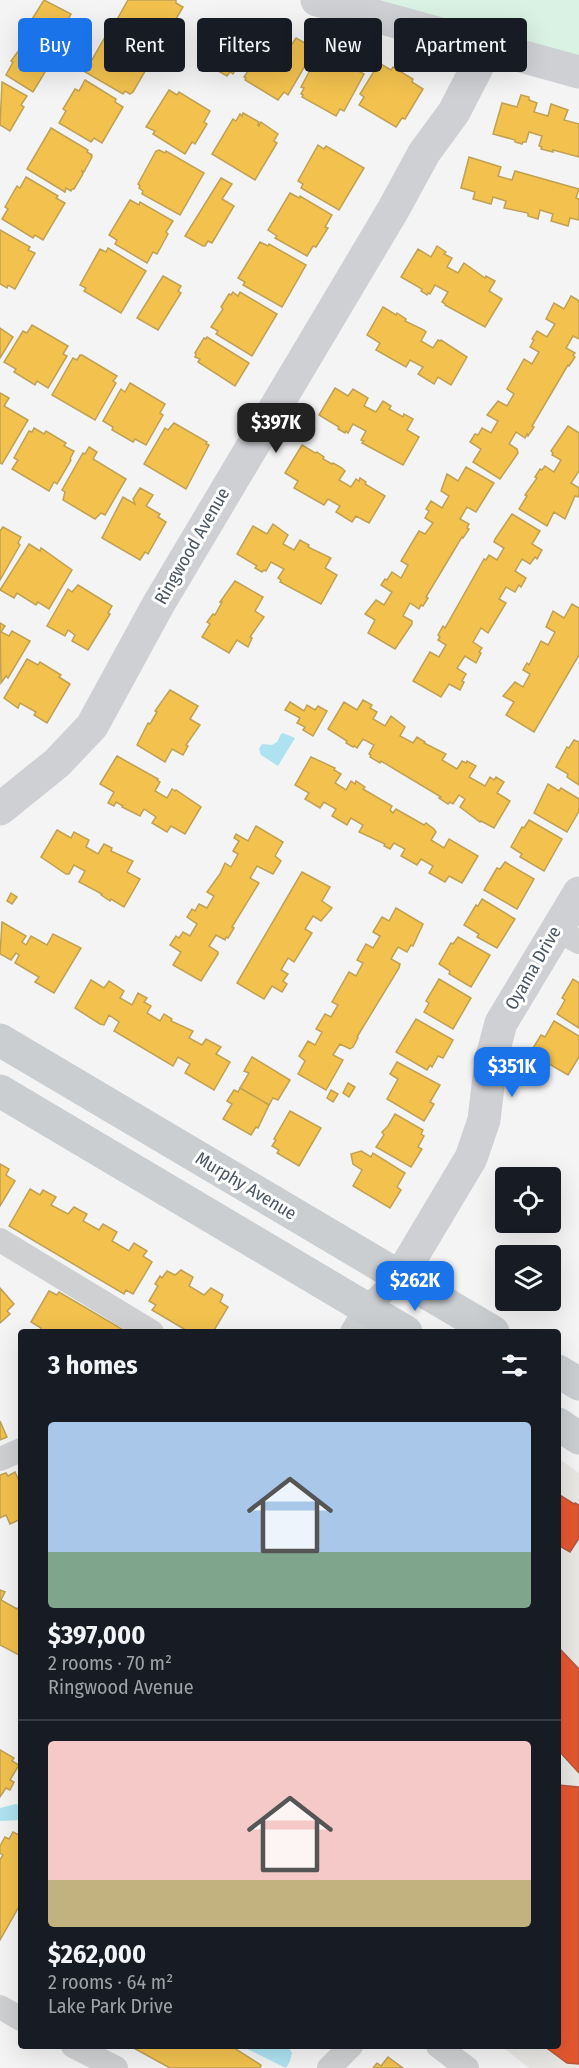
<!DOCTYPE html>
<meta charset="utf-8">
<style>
body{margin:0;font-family:"Fira Sans Condensed",sans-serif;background:#20242c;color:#f1f3f6;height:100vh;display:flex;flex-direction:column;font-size:22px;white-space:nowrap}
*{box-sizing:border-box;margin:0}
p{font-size:20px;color:#9ea1a6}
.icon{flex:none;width:33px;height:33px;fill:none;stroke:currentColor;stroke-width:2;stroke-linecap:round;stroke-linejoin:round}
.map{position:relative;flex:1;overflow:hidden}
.side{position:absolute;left:18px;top:1329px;width:543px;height:720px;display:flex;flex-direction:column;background:#171b24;border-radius:6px;box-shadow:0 6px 24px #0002}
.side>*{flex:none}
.top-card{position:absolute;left:18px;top:18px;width:543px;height:54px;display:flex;gap:12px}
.tools{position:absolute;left:495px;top:1167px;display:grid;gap:12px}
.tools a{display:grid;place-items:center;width:66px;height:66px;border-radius:6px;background:#171b24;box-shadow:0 6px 24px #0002;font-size:30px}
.price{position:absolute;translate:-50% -51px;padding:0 14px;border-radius:12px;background:#1a73e8;color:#fff;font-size:20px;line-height:39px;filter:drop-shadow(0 2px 3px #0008)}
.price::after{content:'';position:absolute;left:50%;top:36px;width:18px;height:14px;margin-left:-9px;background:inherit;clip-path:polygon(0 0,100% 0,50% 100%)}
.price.current{background:#222;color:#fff}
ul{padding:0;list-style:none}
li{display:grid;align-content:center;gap:12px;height:318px;padding:0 30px}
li+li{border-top:2px solid #363941}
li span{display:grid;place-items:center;height:186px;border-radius:6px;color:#555}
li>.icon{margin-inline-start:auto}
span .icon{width:108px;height:108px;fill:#fffc;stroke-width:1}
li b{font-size:26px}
h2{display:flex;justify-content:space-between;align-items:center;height:72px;padding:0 30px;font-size:26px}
.tag{padding:0 21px;border-radius:6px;background:#171b24;box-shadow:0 6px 24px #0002;font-size:21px;line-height:54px}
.tag.current{background:#1a73e8;color:#fff}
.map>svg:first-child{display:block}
.commercial{fill:#e8e7e3}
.green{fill:#d9f2e3}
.water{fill:#aee2f0}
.homes{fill:#f2c14e;stroke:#c0a154;stroke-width:1.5}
.shops{fill:#e4572e;stroke:#b6573d;stroke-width:1.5}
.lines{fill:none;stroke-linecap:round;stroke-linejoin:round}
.street{stroke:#ced0d2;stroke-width:24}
.secondary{stroke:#ced0d4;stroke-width:33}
.primary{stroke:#caced1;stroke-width:33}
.labels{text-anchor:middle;stroke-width:6;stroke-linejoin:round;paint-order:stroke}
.street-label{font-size:18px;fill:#4a5661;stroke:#fff}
</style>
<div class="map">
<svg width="579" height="2068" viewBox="0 0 579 2068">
<rect width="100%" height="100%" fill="#f4f4f4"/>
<polygon class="commercial" points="558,1458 579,1473 579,2068 529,2068 501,2046 558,2046"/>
<polygon class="green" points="374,0 579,0 579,57"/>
<g class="water">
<polygon points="283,733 295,738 278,766 261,755 259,749 262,744 272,745 277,742 281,734"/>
<polygon points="16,1804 21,1806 21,1820 0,1821 0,1808"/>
<polygon points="241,2046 288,2046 292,2053 290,2061 286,2068"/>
</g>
<g class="homes">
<polygon points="44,0 71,14 66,23 69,25 56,50 26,35 31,25 29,24"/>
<polygon points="128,0 176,0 176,3 183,7 162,43 159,45 154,42 152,45 115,23"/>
<polygon points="233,22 256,35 233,74 230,72 227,76 211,67 215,61 212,59"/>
<polygon points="109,30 147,52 144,58 151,61 133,92 130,94 125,91 123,94 85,72"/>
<polygon points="268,34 290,47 296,38 312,47 306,57 309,59 288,95 284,92 278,100 245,80 246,78 244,77 248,71 246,70"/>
<polygon points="25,42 51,57 46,65 48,67 33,92 6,75 13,62 11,61"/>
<polygon points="321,50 364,74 344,111 340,109 336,116 302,97 303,95 301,94 304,88 301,87"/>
<polygon points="379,63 391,70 393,67 413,79 412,82 423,89 405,119 402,118 396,127 359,105 364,97 360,94"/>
<polygon points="85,80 116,99 115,102 123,107 102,143 94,138 91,142 59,123 66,111 63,109 75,89 79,91"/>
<polygon points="2,82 27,96 21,105 24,107 10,131 0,125"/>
<polygon points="169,90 177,95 179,92 210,111 204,122 207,124 195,144 192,142 185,154 153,134 155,131 146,127"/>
<polygon points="521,95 529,97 529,100 537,103 534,112 548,116 551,104 568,110 564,120 579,124 579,123 579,157 553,150 553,152 541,149 542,147 539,146 542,136 529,132 526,142 523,142 522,144 515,142 515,140 493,134 502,103 517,107"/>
<polygon points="243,113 259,122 258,125 259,126 261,122 278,134 274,141 277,143 255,180 212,154 233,119 236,121 240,114 242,116"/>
<polygon points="51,128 88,150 87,152 92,155 91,156 92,157 84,172 82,171 83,174 74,189 72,189 71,191 66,188 65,192 27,169"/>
<polygon points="318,145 324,149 326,146 364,168 339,210 301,188 303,184 298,181"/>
<polygon points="159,150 165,153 166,151 204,173 180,215 142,194 143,191 139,188 140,186 138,184 156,151"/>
<polygon points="469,157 501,167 498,176 512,180 515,171 579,189 576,198 579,199 579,220 570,218 568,226 551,221 553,214 540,210 538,219 528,216 528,213 504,208 506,201 493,197 491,204 473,199 475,192 461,188"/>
<polygon points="26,177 58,196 56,198 65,203 43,240 35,235 33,238 2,219 8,209 5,207 17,186 20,188"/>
<polygon points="221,178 232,184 222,199 234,206 212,243 208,241 205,246 203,246 185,236"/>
<polygon points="290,193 299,198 300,196 332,215 325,227 328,228 316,247 313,246 307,256 275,238 277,236 268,230"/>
<polygon points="130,200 139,205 140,202 173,221 166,232 168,234 157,254 153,252 147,263 115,244 117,240 109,235"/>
<polygon points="0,230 30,247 28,250 35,253 15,289 8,285 7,288 0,284"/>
<polygon points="260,242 268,246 269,244 306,265 282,307 243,285 245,282 238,278"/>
<polygon points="437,246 446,252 444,254 452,258 447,267 458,273 464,263 485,278 486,276 495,281 489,291 502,299 485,327 445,305 445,304 442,302 448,292 435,285 430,294 428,293 427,295 421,291 422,289 401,277 418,249 431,257"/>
<polygon points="108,248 146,271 121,313 84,291 86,288 80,285 100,249 106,252"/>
<polygon points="163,276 181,286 178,291 181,293 158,330 137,318"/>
<polygon points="233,292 238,296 240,292 277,314 252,356 216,334 218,331 211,327 223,309 221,307 229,294 231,295"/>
<polygon points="571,296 579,301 579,339 573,336 566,348 575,353 573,355 575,357 569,366 568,365 532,426 534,427 528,436 527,434 525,438 516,432 509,444 517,449 518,453 500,479 473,462 481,449 470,442 475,434 478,435 482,428 491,433 498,421 487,415 498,401 507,406 514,394 507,389 524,359 532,364 539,352 530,347 534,340 532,339 537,331 547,337 555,324 546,319 554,303 564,309"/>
<polygon points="383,307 396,315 397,313 406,319 405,321 424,330 426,332 421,341 433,348 438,340 440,341 441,340 467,357 451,385 438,377 434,384 418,374 423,367 410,360 406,367 376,350 380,343 367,335"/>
<polygon points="32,325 68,346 63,354 67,356 48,388 37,381 35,385 14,372 16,369 4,362 23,331 27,333"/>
<polygon points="0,328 13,337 0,358"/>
<polygon points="207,337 249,363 235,386 198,362 200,359 195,357 196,354 195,353 204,338 206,339"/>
<polygon points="80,355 82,355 117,376 113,381 116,383 95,420 52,395 73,358 77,360"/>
<polygon points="130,383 165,404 160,413 163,415 146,445 135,439 133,442 112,430 113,427 103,421 121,389 125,392"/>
<polygon points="335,388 348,396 353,389 368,398 364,406 376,412 383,401 391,406 389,409 403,417 404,414 413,419 407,430 419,437 403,465 362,443 364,441 361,440 366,431 353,424 348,433 346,431 345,433 338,429 339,427 319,415"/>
<polygon points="0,393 9,398 4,406 28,420 2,464 0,463"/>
<polygon points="174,423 207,442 206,444 209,445 186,489 144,464 165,428 168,430"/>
<polygon points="568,426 579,433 579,471 571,483 579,488 579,497 575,496 565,519 554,512 547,526 519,509 527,496 525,495 537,478 535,477 540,469 542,470 545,466 554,472 561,460 552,455 553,453 551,451"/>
<polygon points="34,428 44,434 46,431 66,443 64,446 74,451 70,459 71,460 57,484 54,482 49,491 12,469 18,460 14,458 29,431 32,432"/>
<polygon points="302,445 315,453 317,452 324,457 323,459 332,464 333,463 342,468 345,471 339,480 351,487 356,479 359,481 360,478 366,482 365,484 385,496 369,523 356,516 352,522 336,512 340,506 328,499 324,505 294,488 298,481 285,473"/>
<polygon points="89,447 97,452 93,459 126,479 105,515 101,513 95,519 63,500 65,492 62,490 83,453 85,454"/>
<polygon points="466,467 494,483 476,512 467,507 460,519 469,524 467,528 469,529 463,538 462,537 426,597 428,598 423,606 421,605 419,609 410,603 403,616 412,621 412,624 395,649 368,633 375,620 365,614 376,600 384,605 392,592 381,585 385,579 387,580 392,572 401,578 408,565 401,561 419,531 425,534 433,523 425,518 429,511 426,509 431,501 442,508 449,496 441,491 447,474 458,481"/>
<polygon points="140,488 153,495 146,506 160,514 158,517 166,522 148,554 145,552 140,560 102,538 123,497 135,504 133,499"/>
<polygon points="512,514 540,531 532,544 542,550 537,559 535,557 530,564 522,559 515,571 526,578 521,587 519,585 515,592 506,587 499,599 506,603 488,633 481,628 473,642 482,648 479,652 481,653 476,663 465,656 457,668 466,674 462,681 464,682 460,690 449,684 441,697 413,681 430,652 439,657 446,645 438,640 440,637 438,635 443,626 445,628 484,559 486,560 489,555 497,560 504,548 494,542 495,539"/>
<polygon points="273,524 288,535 283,544 294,550 300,540 309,545 308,547 331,558 325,568 337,575 321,604 280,582 281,580 278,578 284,569 271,562 266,571 264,570 262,572 255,568 257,566 237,554 253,526 267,534"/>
<polygon points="3,527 21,537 18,543 20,545 0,580 0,531"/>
<polygon points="29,544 40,551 41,548 72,570 49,609 38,602 36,605 17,593 14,598 0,590"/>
<polygon points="235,581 263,597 255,611 264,617 250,637 252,638 248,647 237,640 229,653 202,637 210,624 207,622 213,614 215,615 222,602 220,602"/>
<polygon points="78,585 112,606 108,613 110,614 88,650 72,641 75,635 68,630 65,636 47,626 68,589 72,592"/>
<polygon points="572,604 579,608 579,655 534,732 506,715 514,702 503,696 515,682 523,687 530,674 523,670 527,663 529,665 541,641 548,645 555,632 546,627 553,611 564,618"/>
<polygon points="0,623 5,626 1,632 9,636 12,631 30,641 8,678 6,676 1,683"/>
<polygon points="27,659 38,665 40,662 61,675 59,677 70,684 47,723 34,715 36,712 20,703 18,708 4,698"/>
<polygon points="170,690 198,706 190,719 200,725 186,745 188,746 183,755 172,749 165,762 137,745 148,723 150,724 157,712 155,711"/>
<polygon points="363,700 372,705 370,708 377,712 373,719 385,726 391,716 405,727 400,736 413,743 417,737 425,742 424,743 446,754 442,760 457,769 462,761 466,763 467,761 476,766 469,777 485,786 490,777 494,780 496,777 504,782 497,793 510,801 494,828 481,821 480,822 460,807 465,799 459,795 453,804 450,802 448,804 439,798 441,797 381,761 380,763 370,757 371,755 369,754 374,745 363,739 357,748 354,746 353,747 346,743 347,741 328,729 344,702 357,710"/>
<polygon points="290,702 304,711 307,705 315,710 318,706 327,711 313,736 303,730 305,727 297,723 300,718 285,710"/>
<polygon points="574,740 579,742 579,785 567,777 568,774 556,767 567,747 569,748"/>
<polygon points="117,756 158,779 157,780 160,782 155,791 167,798 172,789 175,791 176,790 201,807 185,834 171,826 167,832 152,823 156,817 144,809 140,816 122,807 123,806 116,802 114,806 108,803 114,792 100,784"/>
<polygon points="311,757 335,768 334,770 341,774 335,783 346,790 351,781 355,784 356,781 365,787 363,789 392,806 390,810 393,813 396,809 424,825 426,823 434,829 436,832 431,840 444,848 449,839 478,856 462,883 449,876 445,882 429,873 433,866 421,859 417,865 401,856 405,849 394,843 390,849 384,846 385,844 359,832 363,825 351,818 347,825 332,816 336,809 324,802 320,808 305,799 309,793 295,785"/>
<polygon points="548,784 559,791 561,788 579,799 579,811 567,832 534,813"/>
<polygon points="529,820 562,839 544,871 520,857 522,854 511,847 522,827 524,828"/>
<polygon points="256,826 283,842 275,856 281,861 273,874 257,866 250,878 259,883 232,927 234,928 228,938 226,937 225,940 216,935 209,946 218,952 218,954 201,981 173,965 181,952 170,945 176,936 179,938 183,932 190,936 197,924 187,917 192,909 195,911 199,904 207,908 214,896 207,892 220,874 225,863 231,867 238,854 233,851 239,841 234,838 236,834 248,841"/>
<polygon points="57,830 71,838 74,832 89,840 86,847 98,854 104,844 112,848 111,851 133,861 127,872 140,879 124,907 111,899 110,901 101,895 102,894 79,882 85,871 74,865 69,874 66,874 41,857"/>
<polygon points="505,862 534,879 517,909 484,890 497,868 500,869"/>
<polygon points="302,872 330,887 322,901 332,908 321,921 313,916 305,929 312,933 294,962 288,958 281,970 288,974 283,981 287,984 282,992 272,986 264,999 237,983"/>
<polygon points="11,893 17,897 12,904 7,901"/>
<polygon points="482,899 515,919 497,948 477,937 479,934 464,925 476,905 478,906"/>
<polygon points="396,908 423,924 413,946 411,945 407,952 398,947 391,959 400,964 399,968 357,1037 358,1038 353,1047 350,1049 340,1044 333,1055 343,1060 326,1090 298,1074 305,1061 299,1056 308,1041 315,1045 322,1032 316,1029 325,1014 331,1017 338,1005 332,1002 349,972 356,976 363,963 357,960 366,944 373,948 380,936 373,932 382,917 389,921"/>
<polygon points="2,922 26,936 22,942 26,945 31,936 47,945 53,934 81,948 54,993 35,982 39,977 15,963 19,955 16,953 11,960 0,954"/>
<polygon points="458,937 490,955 471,987 449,974 450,971 439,964 451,943 453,944"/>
<polygon points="439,979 471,998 453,1029 424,1012 429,1003 426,1001"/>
<polygon points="573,979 579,983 579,1028 557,1014 565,1000 562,998"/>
<polygon points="91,980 104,988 109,981 124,991 120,998 132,1005 138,993 147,998 144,1002 151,1006 147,1013 160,1021 164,1014 172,1019 171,1021 193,1031 189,1038 202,1045 206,1039 221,1047 216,1054 230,1062 214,1090 185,1073 190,1064 178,1057 173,1066 114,1031 119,1022 109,1015 104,1025 100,1024 75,1008"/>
<polygon points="416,1019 453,1040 443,1058 438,1056 432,1067 430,1065 427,1070 396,1052"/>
<polygon points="554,1021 579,1036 579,1057 568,1075 530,1053 541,1035 545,1037"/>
<polygon points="252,1057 290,1080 278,1100 273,1098 269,1105 240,1088 249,1073 244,1071"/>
<polygon points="397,1062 440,1085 430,1102 434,1104 424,1121 387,1099 398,1079 390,1074"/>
<polygon points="348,1083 355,1087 349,1097 343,1093"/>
<polygon points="240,1088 269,1105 258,1128 256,1127 251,1135 223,1119 232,1104 227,1101 234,1090 238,1092"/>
<polygon points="331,1090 338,1094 333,1102 327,1098"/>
<polygon points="290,1111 321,1128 299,1166 277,1153 279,1150 272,1146 276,1140 274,1139"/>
<polygon points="395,1114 423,1130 421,1134 424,1136 418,1147 422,1149 411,1167 376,1147 384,1135 382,1132 388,1126"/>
<polygon points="361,1151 371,1157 373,1153 405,1173 397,1187 401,1190 390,1208 353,1186 362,1170 353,1164 351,1154"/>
<polygon points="0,1164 9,1169 6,1175 15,1181 0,1206"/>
<polygon points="30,1189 40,1195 43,1190 56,1197 51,1205 68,1214 74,1207 87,1214 83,1221 99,1230 103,1224 117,1232 112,1241 129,1251 134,1243 147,1251 143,1256 152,1262 133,1294 126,1290 124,1294 9,1226"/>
<polygon points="181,1270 193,1277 189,1286 204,1295 211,1288 223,1295 220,1302 228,1307 213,1332 189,1332 152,1310 156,1305 149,1301 158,1286 155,1284 160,1276 162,1278 167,1271 175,1275"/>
<polygon points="0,1288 14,1304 7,1311 10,1314 0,1323"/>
<polygon points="49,1291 57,1295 59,1292 127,1332 39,1332 41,1328 31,1322"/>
<polygon points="0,1421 7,1437 0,1440"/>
<polygon points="15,1472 21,1485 21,1519 10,1524 6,1515 0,1518 0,1475 6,1473 8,1476"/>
<polygon points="0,1590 5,1592 1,1600 17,1609 19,1607 21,1608 21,1656 0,1645"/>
<polygon points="0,1750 14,1758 12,1761 19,1765 10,1780 14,1782 10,1790 6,1788 0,1797"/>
<polygon points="13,1832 21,1836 21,1903 0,1940 0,1860 3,1855 0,1853 0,1846 5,1837 9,1839"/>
<polygon points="130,2046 231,2046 261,2065 260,2068 170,2068"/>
<polygon points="388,2057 403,2068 373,2068 377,2063 381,2066"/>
</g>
<g class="shops">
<polygon points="558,1494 574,1504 575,1503 579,1505 579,1538 570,1552 558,1545"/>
<polygon points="560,1649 579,1669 579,1773 558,1750 558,1652"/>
<polygon points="558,1785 579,1787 579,2064 567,2063 544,2046 558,2046"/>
</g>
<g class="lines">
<g class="street">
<polyline points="556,929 579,942"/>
<polyline points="0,1240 152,1332"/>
<polyline points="352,1332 366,1308 400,1277"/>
<polyline points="0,1459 21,1450"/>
<polyline points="0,2007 21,2019"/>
<polyline points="73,2046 116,2068"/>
<polyline points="438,2046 467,2068"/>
<polyline points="329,2068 351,2046"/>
</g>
<g class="secondary">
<polyline points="317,0 579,72"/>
<polyline points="0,809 57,763 92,726 158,605 393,210 424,153 454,112 488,46"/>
<polyline points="400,1277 471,1158 484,1120 491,1060 501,1023 579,893"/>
</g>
<g class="primary">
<polyline points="0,1040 493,1332"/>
<polyline points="0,1091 406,1332"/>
<polyline points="558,1371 579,1384"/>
<polyline points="558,1424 579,1438"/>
</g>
</g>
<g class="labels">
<g class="street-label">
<text transform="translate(192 546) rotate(-60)" y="6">Ringwood Avenue</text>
<text transform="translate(533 968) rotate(-60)" y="6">Oyama Drive</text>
<text transform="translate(246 1186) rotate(31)" y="6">Murphy Avenue</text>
</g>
</g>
</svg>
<div class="tools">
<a><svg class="icon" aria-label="locate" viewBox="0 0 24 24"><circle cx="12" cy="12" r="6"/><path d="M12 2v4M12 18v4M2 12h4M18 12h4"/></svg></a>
<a><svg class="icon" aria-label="layers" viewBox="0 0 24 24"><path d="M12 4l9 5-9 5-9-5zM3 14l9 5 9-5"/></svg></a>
</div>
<b class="price current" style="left:276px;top:454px">$397K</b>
<b class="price" style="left:512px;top:1098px">$351K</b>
<b class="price" style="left:415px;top:1312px">$262K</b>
<div class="top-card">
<a class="tag current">Buy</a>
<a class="tag">Rent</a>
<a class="tag">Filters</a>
<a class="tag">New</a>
<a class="tag">Apartment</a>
</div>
<section class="side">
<h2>3 homes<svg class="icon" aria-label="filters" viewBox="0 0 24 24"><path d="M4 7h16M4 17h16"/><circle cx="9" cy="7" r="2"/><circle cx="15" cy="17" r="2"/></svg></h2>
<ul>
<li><span style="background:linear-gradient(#a9c7e8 70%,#7fa58c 0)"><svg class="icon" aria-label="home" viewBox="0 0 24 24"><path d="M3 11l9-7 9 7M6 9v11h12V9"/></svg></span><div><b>$397,000</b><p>2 rooms · 70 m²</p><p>Ringwood Avenue</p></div></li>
<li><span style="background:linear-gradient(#f6c9c9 75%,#c2b280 0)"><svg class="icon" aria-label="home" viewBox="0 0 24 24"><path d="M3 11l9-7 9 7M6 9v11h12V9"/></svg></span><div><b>$262,000</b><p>2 rooms · 64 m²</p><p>Lake Park Drive</p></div></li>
</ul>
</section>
</div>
